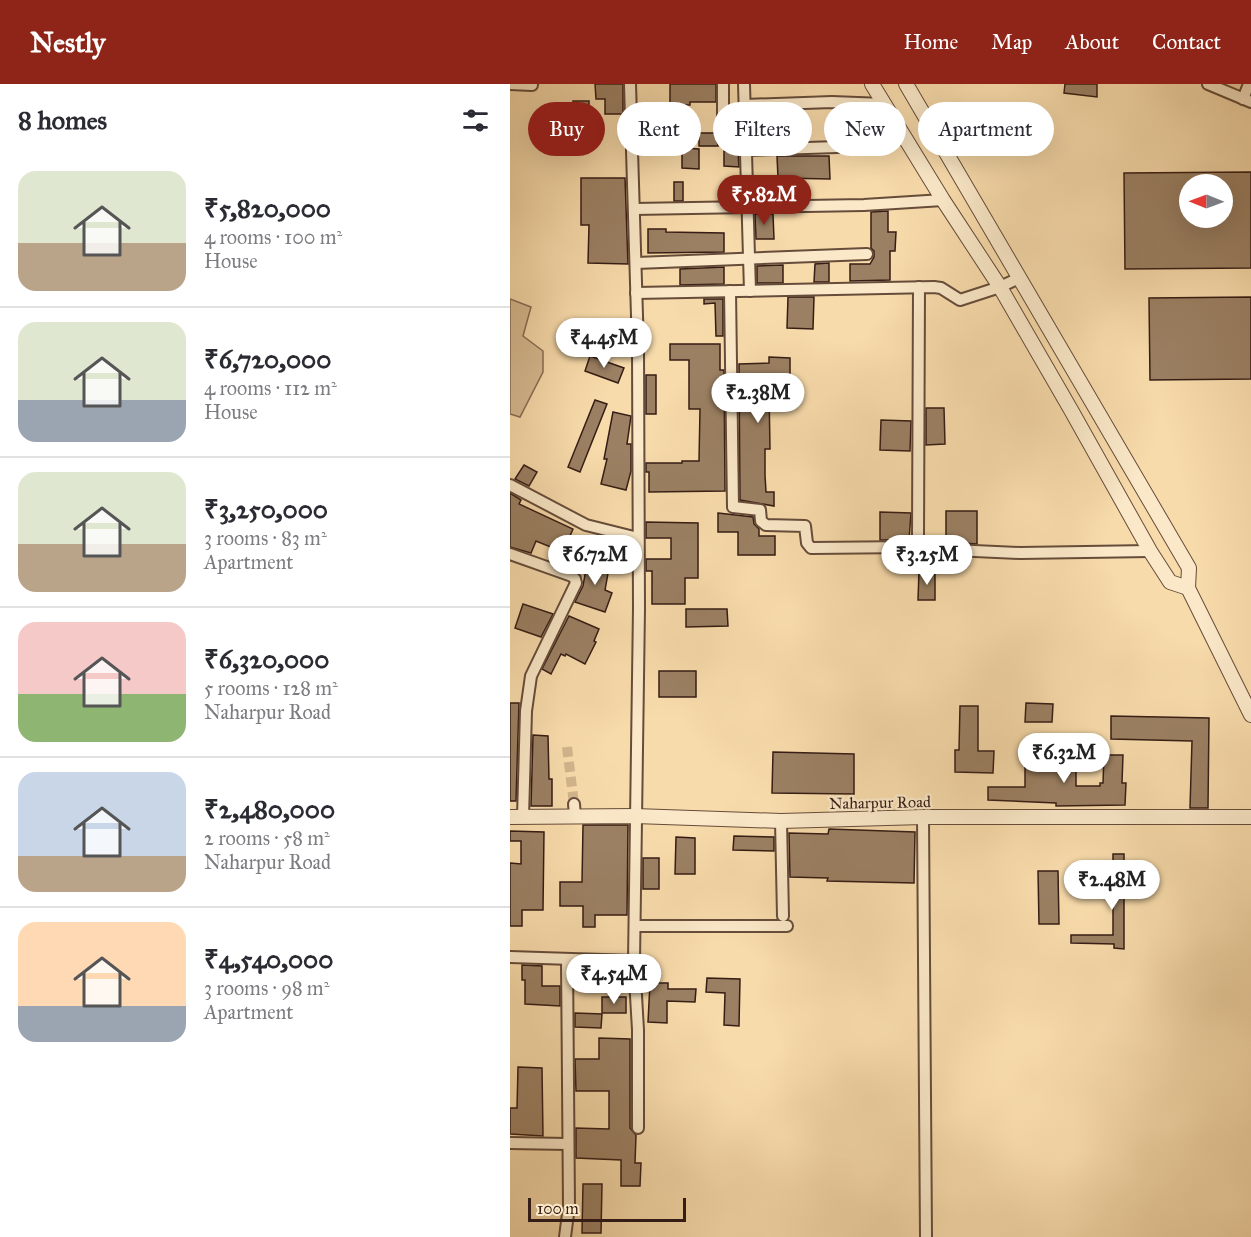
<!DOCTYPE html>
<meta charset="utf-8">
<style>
body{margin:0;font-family:"IM FELL Great Primer",serif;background:#f7f7f7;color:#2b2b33;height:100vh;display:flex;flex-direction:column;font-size:22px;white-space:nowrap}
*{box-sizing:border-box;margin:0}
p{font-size:20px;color:#7c7c81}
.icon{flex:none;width:33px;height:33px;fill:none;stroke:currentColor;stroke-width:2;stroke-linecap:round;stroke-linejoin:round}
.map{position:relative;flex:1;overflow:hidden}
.details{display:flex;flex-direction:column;background:#fff;width:510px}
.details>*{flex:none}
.hud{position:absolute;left:18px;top:18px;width:570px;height:54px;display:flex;gap:12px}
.needle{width:39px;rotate:271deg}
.tools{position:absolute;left:669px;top:90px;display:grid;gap:12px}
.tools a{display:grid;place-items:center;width:54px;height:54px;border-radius:50%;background:#fff;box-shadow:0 6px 24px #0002;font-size:30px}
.scale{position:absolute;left:18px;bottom:15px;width:158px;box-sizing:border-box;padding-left:6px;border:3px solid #361d15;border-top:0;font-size:16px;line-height:21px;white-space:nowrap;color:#361d15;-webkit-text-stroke:4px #fae8c8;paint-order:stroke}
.price{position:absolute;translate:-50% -51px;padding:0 14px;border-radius:21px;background:#fff;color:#222;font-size:20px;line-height:39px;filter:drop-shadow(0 2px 3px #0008)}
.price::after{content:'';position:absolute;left:50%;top:36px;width:18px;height:14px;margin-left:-9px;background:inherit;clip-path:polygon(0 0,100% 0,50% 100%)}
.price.active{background:#8f2418;color:#fff}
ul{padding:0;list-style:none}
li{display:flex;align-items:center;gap:18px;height:150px;padding:0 18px}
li+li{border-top:2px solid #e1e1e2}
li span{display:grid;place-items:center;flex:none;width:168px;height:120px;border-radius:18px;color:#555}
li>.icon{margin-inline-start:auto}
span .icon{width:72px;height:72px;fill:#fffc;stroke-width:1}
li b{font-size:26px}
h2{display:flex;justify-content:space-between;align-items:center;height:72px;padding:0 18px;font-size:26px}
.chip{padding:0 21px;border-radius:27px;background:#fff;box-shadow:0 6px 24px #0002;font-size:21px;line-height:54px}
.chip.active{background:#8f2418;color:#fff}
header{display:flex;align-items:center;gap:36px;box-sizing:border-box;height:84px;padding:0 30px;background:#8f2418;color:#fff}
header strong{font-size:28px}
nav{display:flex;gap:33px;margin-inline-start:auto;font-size:21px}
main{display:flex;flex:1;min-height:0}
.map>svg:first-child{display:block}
.green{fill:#d7bb92;stroke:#866c54;stroke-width:1.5}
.building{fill:#9b8063;stroke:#361d15;stroke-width:1.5;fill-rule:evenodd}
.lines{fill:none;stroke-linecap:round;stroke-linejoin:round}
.minor-tunnel{stroke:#d1b58d;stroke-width:10;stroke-dasharray:10 5;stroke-linecap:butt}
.minor-casing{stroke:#664c3a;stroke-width:14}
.tertiary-casing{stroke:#664c3a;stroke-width:16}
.minor{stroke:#fae8c8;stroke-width:10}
.tertiary{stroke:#fae8c8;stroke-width:14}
.labels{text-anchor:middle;stroke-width:4.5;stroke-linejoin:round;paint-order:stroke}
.street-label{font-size:16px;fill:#361d15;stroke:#fae8c8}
</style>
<header>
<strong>Nestly</strong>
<nav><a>Home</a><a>Map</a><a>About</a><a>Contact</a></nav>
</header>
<main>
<section class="details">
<h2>8 homes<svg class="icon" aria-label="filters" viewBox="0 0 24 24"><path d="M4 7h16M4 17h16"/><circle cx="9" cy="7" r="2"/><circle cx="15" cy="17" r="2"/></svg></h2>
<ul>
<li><span style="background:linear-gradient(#dfe7d0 60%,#b9a48a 0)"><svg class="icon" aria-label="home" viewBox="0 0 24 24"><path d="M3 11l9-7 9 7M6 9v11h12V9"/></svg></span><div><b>₹5,820,000</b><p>4 rooms · 100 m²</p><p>House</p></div></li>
<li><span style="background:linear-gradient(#dfe7d0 65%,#9aa5b1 0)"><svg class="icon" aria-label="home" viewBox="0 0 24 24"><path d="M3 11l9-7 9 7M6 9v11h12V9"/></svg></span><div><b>₹6,720,000</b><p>4 rooms · 112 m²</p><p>House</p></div></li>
<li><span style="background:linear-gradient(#dfe7d0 60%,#b9a48a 0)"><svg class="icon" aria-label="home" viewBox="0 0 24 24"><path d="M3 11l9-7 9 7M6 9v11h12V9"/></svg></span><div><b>₹3,250,000</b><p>3 rooms · 83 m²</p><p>Apartment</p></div></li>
<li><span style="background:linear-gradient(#f6c9c9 60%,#8fb573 0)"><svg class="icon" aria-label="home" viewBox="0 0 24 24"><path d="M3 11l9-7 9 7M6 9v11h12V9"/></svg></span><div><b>₹6,320,000</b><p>5 rooms · 128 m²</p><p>Naharpur Road</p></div></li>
<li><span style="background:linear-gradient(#c9d6e8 70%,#b9a48a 0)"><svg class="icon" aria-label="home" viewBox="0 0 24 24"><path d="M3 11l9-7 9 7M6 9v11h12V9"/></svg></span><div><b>₹2,480,000</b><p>2 rooms · 58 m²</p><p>Naharpur Road</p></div></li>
<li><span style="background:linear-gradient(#ffd9b3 70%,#9aa5b1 0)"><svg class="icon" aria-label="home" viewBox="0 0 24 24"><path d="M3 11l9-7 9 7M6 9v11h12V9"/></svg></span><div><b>₹4,540,000</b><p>3 rooms · 98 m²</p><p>Apartment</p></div></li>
</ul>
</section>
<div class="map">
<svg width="741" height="1153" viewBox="0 0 741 1153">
<rect width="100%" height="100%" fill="#f8dbab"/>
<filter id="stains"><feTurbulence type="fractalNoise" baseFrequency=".00333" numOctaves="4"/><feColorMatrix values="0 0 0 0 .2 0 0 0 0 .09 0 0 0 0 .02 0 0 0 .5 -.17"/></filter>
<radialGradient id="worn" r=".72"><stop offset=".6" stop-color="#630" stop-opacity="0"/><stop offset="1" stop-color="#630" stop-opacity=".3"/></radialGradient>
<polygon class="green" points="0,215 21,223 13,252 33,267 33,288 10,333 0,330"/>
<g class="building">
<polygon points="85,0 113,0 113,30 95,30 95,15 86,15"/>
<polygon points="160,0 206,0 206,18 180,18 180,21 160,21"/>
<polygon points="555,0 587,0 587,13 554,9"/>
<rect x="63" y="17" width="16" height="17"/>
<polygon points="168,27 168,45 148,45 149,63 129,63 128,28"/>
<polygon points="267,27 288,27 288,46 267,47"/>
<rect x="36" y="34" width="17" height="14"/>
<rect x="243" y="43" width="22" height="15"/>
<polygon points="189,49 206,49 208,62 189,62"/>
<polygon points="172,64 189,65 189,85 172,84"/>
<polygon points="214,67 228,67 229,83 214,82"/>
<polygon points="267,72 319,72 320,95 268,94"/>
<path d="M741,88v96l-126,1 -1,-96zM680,100h32v34h-32z"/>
<polygon points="71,94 115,94 118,180 78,179 79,141 71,141"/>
<rect x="164" y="98" width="9" height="19"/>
<polygon points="378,127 378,148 386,148 385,167 380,167 380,196 340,197 340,180 360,180 364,173 364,167 361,164 361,128"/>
<polygon points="245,130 263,130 264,155 246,155"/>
<polygon points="138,145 156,145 156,148 214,149 214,168 138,169"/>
<polygon points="319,179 319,198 304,198 305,180"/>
<polygon points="273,181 273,199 247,199 247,182"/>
<polygon points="214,183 214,200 170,201 170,185"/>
<polygon points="278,213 304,213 303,245 277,244"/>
<polygon points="741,213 741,295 640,296 639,214"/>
<polygon points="194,215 213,215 213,252 206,252 205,219 194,220"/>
<polygon points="160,260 210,260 210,286 214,286 215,407 139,408 139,388 136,388 136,379 172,379 172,377 189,377 190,325 179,325 179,276 160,276"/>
<polygon points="80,272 114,284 108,299 75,287"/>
<polygon points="259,273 280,274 280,308 259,307 260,365 255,365 255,391 256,408 264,408 264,422 230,416 229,280 259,279"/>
<rect x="136" y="291" width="10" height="39"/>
<polygon points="85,316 97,320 70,388 58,383"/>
<polygon points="416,324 434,324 435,360 416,361"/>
<polygon points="103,328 121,332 117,360 121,360 121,387 116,406 91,400 97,375 94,375"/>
<polygon points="371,336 401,337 400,367 370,366"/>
<polygon points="14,381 27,388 19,402 5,395"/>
<polygon points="0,409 11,416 9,420 63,445 53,468 26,457 21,469 0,463"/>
<polygon points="436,427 467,427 467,460 436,458"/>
<polygon points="370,428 401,429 399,456 370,456"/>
<polygon points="208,429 243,433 244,440 249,445 249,452 265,452 265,471 228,471 228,448 208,448"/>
<polygon points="136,438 188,439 188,494 175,494 175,520 142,520 142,487 136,487 136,475 161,475 161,454 136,454"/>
<polygon points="78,474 100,478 95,506 102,509 95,528 65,518 73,502"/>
<polygon points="409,487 425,487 425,516 408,516"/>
<polygon points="13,520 43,530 31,553 5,544"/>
<polygon points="176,525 217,525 218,542 176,543"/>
<polygon points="59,532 89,545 84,557 86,558 75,580 56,570 55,572 51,570 41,590 32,585"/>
<rect x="149" y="587" width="37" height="26"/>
<polygon points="0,619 9,619 6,717 0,717"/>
<polygon points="516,619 543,620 542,638 515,638"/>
<polygon points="450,622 468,622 468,667 484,667 483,689 445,688 445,666 449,666"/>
<polygon points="601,632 699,634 698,724 680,724 682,657 601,655"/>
<polygon points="23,651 38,652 39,695 42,695 42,722 21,722"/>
<polygon points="515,664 539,664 538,687 566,687 566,702 590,702 590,699 593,699 594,671 613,671 612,699 616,699 615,721 546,722 546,719 478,716 478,703 515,703"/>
<polygon points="263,668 344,670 344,710 262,709"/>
<polygon points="73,741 118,741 117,831 85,831 85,843 73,843 73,822 50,822 50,798 72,798"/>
<polygon points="319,745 405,748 404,799 317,797 318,794 280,793 279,749 318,750"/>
<polygon points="0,747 34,748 33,826 12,826 12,842 0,842 0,779 11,780 11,757 0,757"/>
<polygon points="224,752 264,753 264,767 223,766"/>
<polygon points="166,753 185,754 185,790 165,790"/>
<polygon points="603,770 614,770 614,865 604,864 604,860 561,859 561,851 603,851"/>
<rect x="133" y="774" width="16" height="31"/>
<polygon points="528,787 548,787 549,840 529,840"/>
<polygon points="12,881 32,882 32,902 50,902 50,922 15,920 15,896 12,896"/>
<polygon points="197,894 230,895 229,942 214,941 215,909 196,908"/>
<polygon points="140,899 158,899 158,905 186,905 185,918 157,917 157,939 138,938"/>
<rect x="92" y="913" width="24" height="16"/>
<polygon points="65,929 92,930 91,944 65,943"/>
<polygon points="89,954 120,955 120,1044 126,1051 125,1079 131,1079 130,1102 111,1102 111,1076 66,1074 66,1044 99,1045 99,1007 66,1007 65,975 89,975"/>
<polygon points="8,983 32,984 33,1052 0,1050 0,1024 7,1024"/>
<polygon points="73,1100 92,1100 91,1149 72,1149"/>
</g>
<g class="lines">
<polyline class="minor-tunnel" points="57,663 64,720"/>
<defs>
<g id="minor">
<polyline points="0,0 22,1"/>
<polyline points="120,0 128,265 129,524 124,877 128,946 128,1044"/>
<polyline points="234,0 240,207"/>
<polyline points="698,0 741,18"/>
<polyline points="733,15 739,0"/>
<polyline points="235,21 322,18 374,20"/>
<polyline points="213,51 213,0"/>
<polyline points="236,66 357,62 361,58 368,20"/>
<polyline points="124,125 354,121 433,116"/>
<polyline points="126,179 357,170"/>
<polyline points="220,207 223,423 250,426 251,437 256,441 295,442 297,459 301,464 402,463 406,460 408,453 409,203"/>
<polyline points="126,209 424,203 431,204 450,216 490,203 509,194"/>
<polyline points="0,401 76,441 128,454"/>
<polyline points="421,465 510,469 640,467"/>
<polyline points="0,470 62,492 65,495 66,499 21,592 16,627 13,733"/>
<polyline points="64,720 65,732"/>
<polyline points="413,733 416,1153"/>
<polyline points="271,737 273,832"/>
<polyline points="125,842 277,842"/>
<polyline points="0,873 124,877"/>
<polyline points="0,1059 58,1060"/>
<polyline points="55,1153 59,1122 57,875"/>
</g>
<g id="tertiary">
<polyline points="362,0 433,116 490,203 561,326 640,467 660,498 678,504"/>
<polyline points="396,0 679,484 678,504 741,631"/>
<polyline points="0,733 125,732 271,737 413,733 741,733"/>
</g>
</defs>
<use href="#minor" class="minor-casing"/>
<use href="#tertiary" class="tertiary-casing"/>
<use href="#minor" class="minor"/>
<use href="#tertiary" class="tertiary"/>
</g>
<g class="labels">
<g class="street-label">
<text transform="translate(370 718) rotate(-1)" y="6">Naharpur Road</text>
</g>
</g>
<rect width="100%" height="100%" filter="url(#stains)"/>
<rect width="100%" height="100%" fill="url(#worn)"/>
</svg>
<div class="tools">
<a><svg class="needle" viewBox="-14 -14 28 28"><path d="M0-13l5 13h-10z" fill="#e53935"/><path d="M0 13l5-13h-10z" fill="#7c7c81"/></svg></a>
</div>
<div class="scale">100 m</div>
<b class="price active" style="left:254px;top:142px">₹5.82M</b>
<b class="price" style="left:94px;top:285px">₹4.45M</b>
<b class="price" style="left:248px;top:340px">₹2.38M</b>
<b class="price" style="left:85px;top:502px">₹6.72M</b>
<b class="price" style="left:417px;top:502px">₹3.25M</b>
<b class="price" style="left:554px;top:700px">₹6.32M</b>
<b class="price" style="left:602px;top:827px">₹2.48M</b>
<b class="price" style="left:104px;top:921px">₹4.54M</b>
<div class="hud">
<a class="chip active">Buy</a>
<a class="chip">Rent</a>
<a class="chip">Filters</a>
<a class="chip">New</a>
<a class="chip">Apartment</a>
</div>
</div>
</main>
